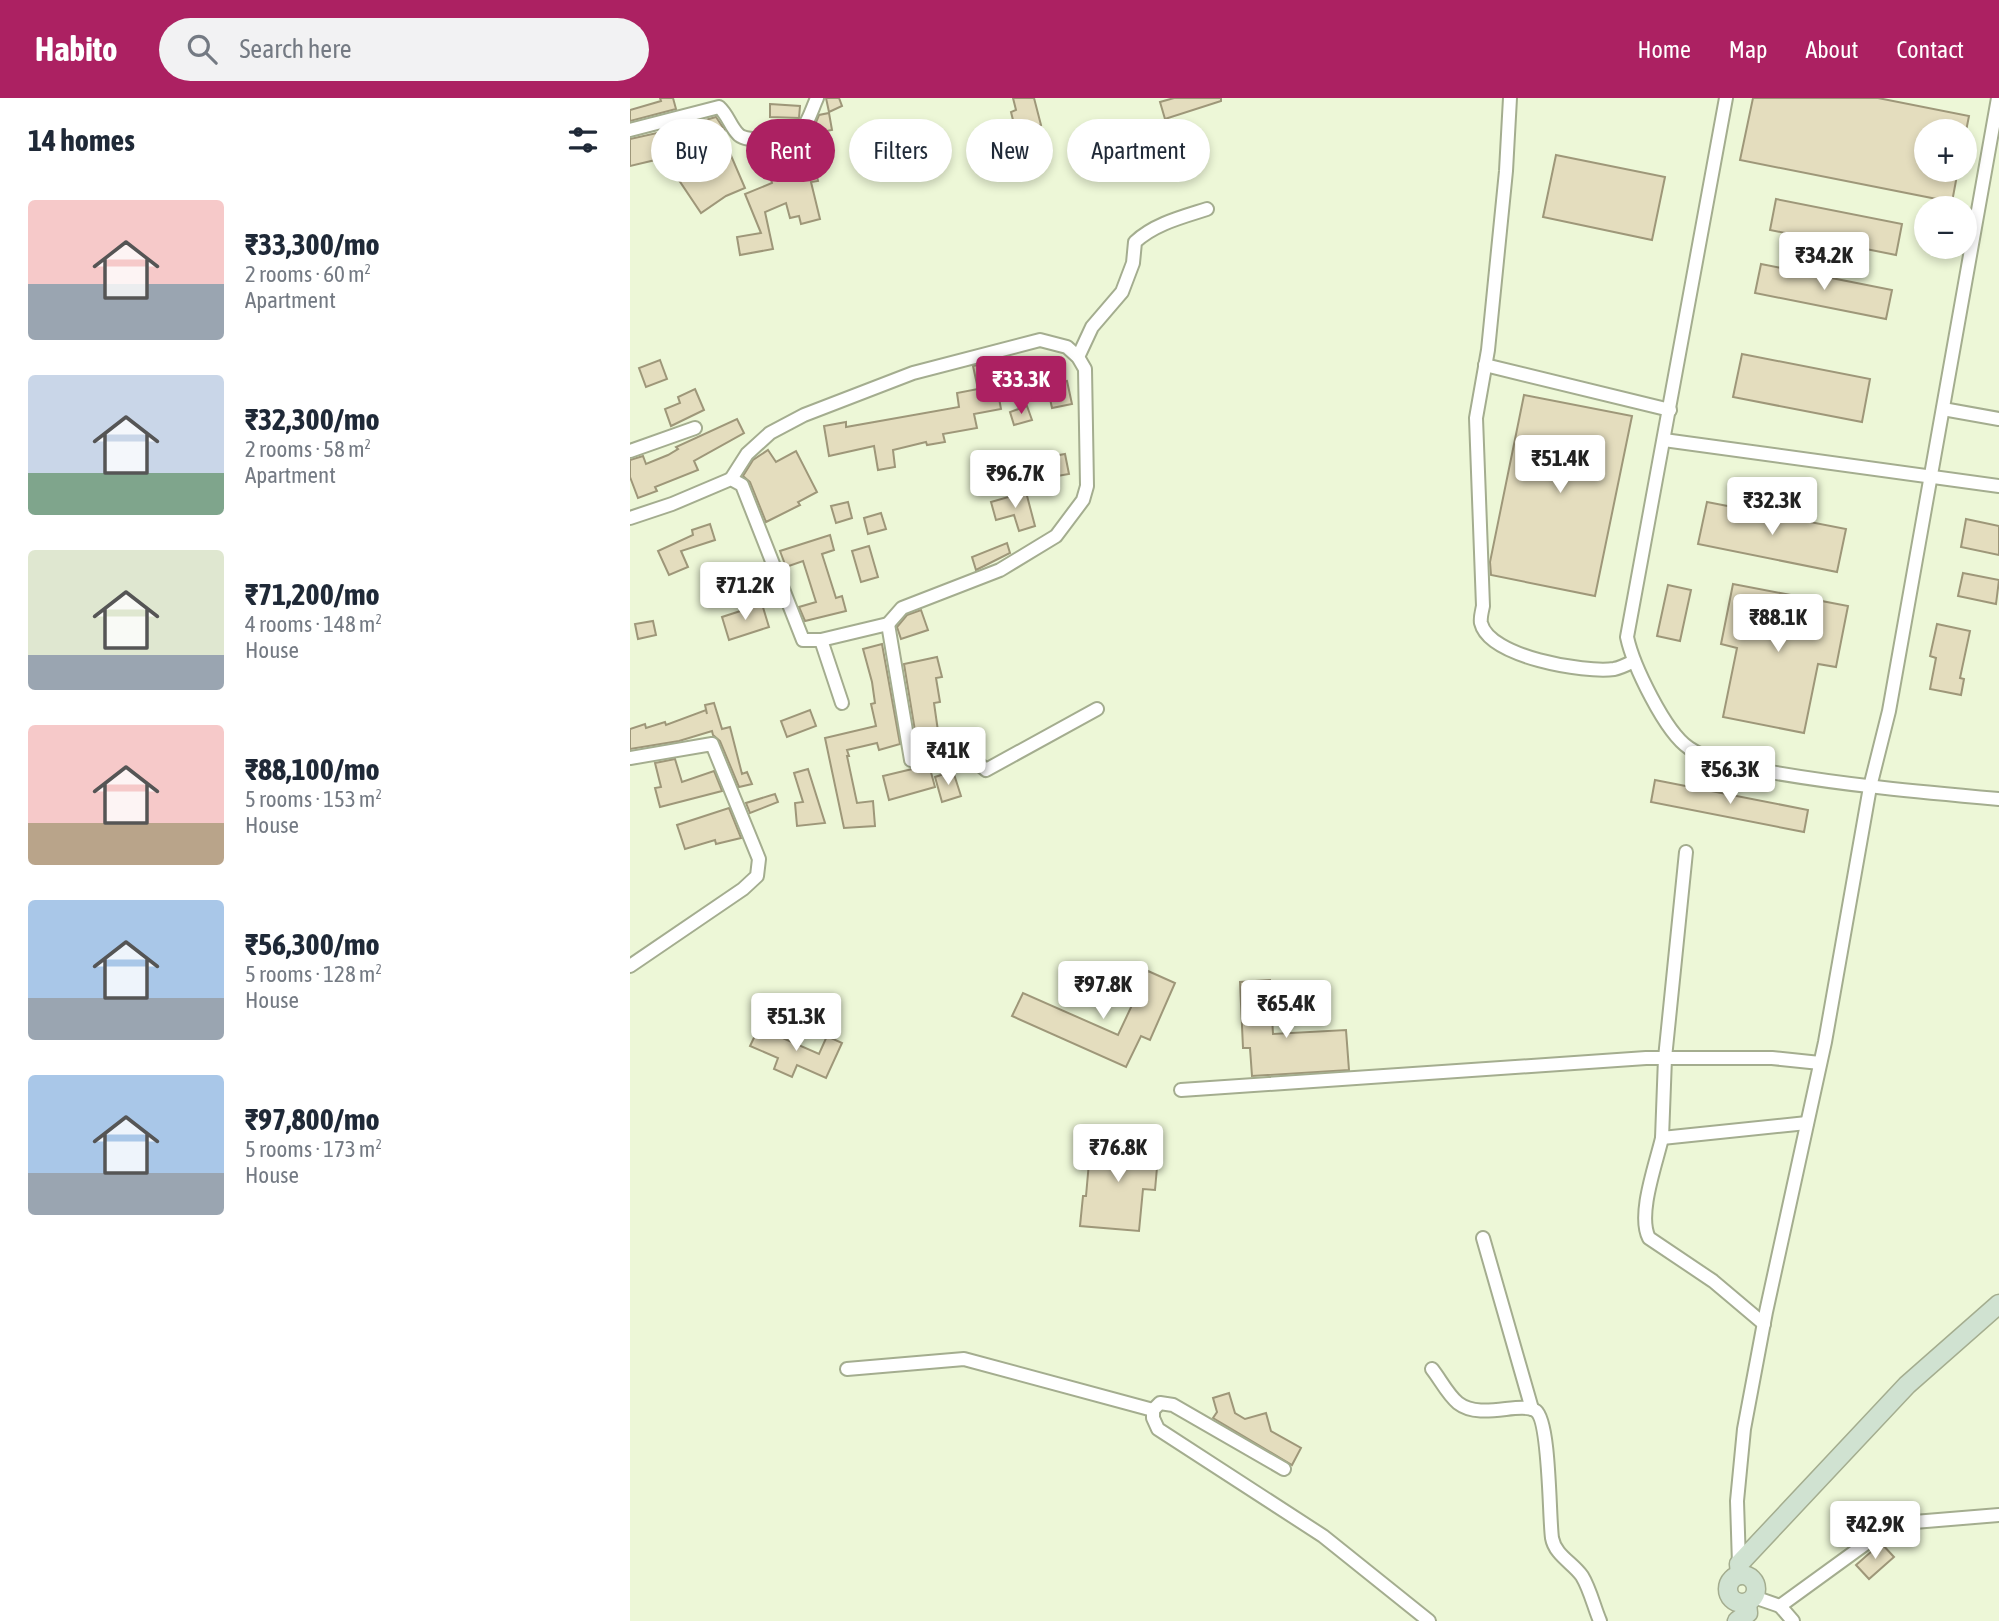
<!DOCTYPE html>
<meta charset="utf-8">
<style>
body{margin:0;font-family:"Asap Condensed",sans-serif;background:#f2f2f3;color:#1f2937;height:100vh;display:flex;flex-direction:column;font-size:26px;white-space:nowrap}
*{box-sizing:border-box;margin:0}
p{font-size:23px;color:#747a83}
.icon{flex:none;width:38px;height:38px;fill:none;stroke:currentColor;stroke-width:2;stroke-linecap:round;stroke-linejoin:round}
.map{position:relative;flex:1;overflow:hidden}
.drawer{display:flex;flex-direction:column;background:#fff;width:630px}
.drawer>*{flex:none}
.guide{position:absolute;left:21px;top:21px;width:665px;height:63px;display:flex;gap:14px}
.fabs{position:absolute;left:1284px;top:21px;display:grid;gap:14px}
.fabs a{display:grid;place-items:center;width:63px;height:63px;border-radius:50%;background:#fff;box-shadow:0 4px 10px #0003;font-size:35px}
.price{position:absolute;translate:-50% -60px;padding:0 16px;border-radius:7px;background:#fff;color:#222;font-size:23px;line-height:46px;filter:drop-shadow(0 2px 4px #0008)}
.price::after{content:'';position:absolute;left:50%;top:42px;width:21px;height:16px;margin-left:-10px;background:inherit;clip-path:polygon(0 0,100% 0,50% 100%)}
.price.active{background:#ac2162;color:#fff}
ul{padding:0;list-style:none}
li{display:flex;align-items:center;gap:21px;height:175px;padding:0 28px}
li span{display:grid;place-items:center;flex:none;width:196px;height:140px;border-radius:7px;color:#555}
li>.icon{margin-inline-start:auto}
span .icon{width:84px;height:84px;fill:#fffc;stroke-width:1}
li b{font-size:30px}
h2{display:flex;justify-content:space-between;align-items:center;height:84px;padding:0 28px;font-size:30px}
.pill{padding:0 24px;border-radius:32px;background:#fff;box-shadow:0 4px 10px #0003;font-size:24px;line-height:63px}
.pill.active{background:#ac2162;color:#fff}
header{display:flex;align-items:center;gap:42px;box-sizing:border-box;height:98px;padding:0 35px;background:#ac2162;color:#fff}
header strong{font-size:33px}
nav{display:flex;gap:38px;margin-inline-start:auto;font-size:24px}
.search{width:490px;height:63px;background:#f2f2f3;display:flex;align-items:center;gap:18px;box-sizing:border-box;padding:0 24px;border-radius:38px;color:#747a83;font-size:26px}
main{display:flex;flex:1;min-height:0}
.map>svg:first-child{display:block}
.building{fill:#e4ddbe;stroke:#9e9779;stroke-width:2}
.lines{fill:none;stroke-linecap:round;stroke-linejoin:round}
.street-casing{stroke:#a4ad8f;stroke-width:16}
.secondary-casing{stroke:#a4ad8f;stroke-width:21}
.street{stroke:#fff;stroke-width:12}
.secondary{stroke:#d0e2d1;stroke-width:18}
</style>
<header>
<strong>Habito</strong>
<div class="search"><svg class="icon" aria-label="search" viewBox="0 0 24 24"><circle cx="10" cy="10" r="6"/><path d="M15 15l6 6"/></svg>Search here</div>
<nav><a>Home</a><a>Map</a><a>About</a><a>Contact</a></nav>
</header>
<main>
<section class="drawer">
<h2>14 homes<svg class="icon" aria-label="filters" viewBox="0 0 24 24"><path d="M4 7h16M4 17h16"/><circle cx="9" cy="7" r="2"/><circle cx="15" cy="17" r="2"/></svg></h2>
<ul>
<li><span style="background:linear-gradient(#f6c9c9 60%,#9aa5b1 0)"><svg class="icon" aria-label="home" viewBox="0 0 24 24"><path d="M3 11l9-7 9 7M6 9v11h12V9"/></svg></span><div><b>₹33,300/mo</b><p>2 rooms · 60 m²</p><p>Apartment</p></div></li>
<li><span style="background:linear-gradient(#c9d6e8 70%,#7fa58c 0)"><svg class="icon" aria-label="home" viewBox="0 0 24 24"><path d="M3 11l9-7 9 7M6 9v11h12V9"/></svg></span><div><b>₹32,300/mo</b><p>2 rooms · 58 m²</p><p>Apartment</p></div></li>
<li><span style="background:linear-gradient(#dfe7d0 75%,#9aa5b1 0)"><svg class="icon" aria-label="home" viewBox="0 0 24 24"><path d="M3 11l9-7 9 7M6 9v11h12V9"/></svg></span><div><b>₹71,200/mo</b><p>4 rooms · 148 m²</p><p>House</p></div></li>
<li><span style="background:linear-gradient(#f6c9c9 70%,#b9a48a 0)"><svg class="icon" aria-label="home" viewBox="0 0 24 24"><path d="M3 11l9-7 9 7M6 9v11h12V9"/></svg></span><div><b>₹88,100/mo</b><p>5 rooms · 153 m²</p><p>House</p></div></li>
<li><span style="background:linear-gradient(#a9c7e8 70%,#9aa5b1 0)"><svg class="icon" aria-label="home" viewBox="0 0 24 24"><path d="M3 11l9-7 9 7M6 9v11h12V9"/></svg></span><div><b>₹56,300/mo</b><p>5 rooms · 128 m²</p><p>House</p></div></li>
<li><span style="background:linear-gradient(#a9c7e8 70%,#9aa5b1 0)"><svg class="icon" aria-label="home" viewBox="0 0 24 24"><path d="M3 11l9-7 9 7M6 9v11h12V9"/></svg></span><div><b>₹97,800/mo</b><p>5 rooms · 173 m²</p><p>House</p></div></li>
</ul>
</section>
<div class="map">
<svg width="1369" height="1523" viewBox="0 0 1369 1523">
<rect width="100%" height="100%" fill="#edf7d7"/>
<g class="building">
<polygon points="30,0 43,0 46,11 0,23 0,12 31,3"/>
<polygon points="196,0 209,0 212,8 199,14"/>
<polygon points="383,0 404,0 411,27 386,34 381,14 386,12"/>
<polygon points="544,0 591,0 591,3 535,21 530,4"/>
<polygon points="1123,0 1248,0 1339,18 1336,33 1297,33 1297,72 1328,72 1322,104 1110,62"/>
<polygon points="140,6 170,8 169,20 140,19"/>
<polygon points="199,15 202,32 185,35 184,29 189,17"/>
<polygon points="86,19 94,31 99,53 115,90 96,98 71,115 34,60 0,68 0,41 72,25 72,23"/>
<polygon points="153,49 155,58 181,52 188,83 181,84 190,121 171,126 169,118 160,120 156,105 135,114 143,151 110,157 107,139 131,135 115,96 142,85 134,53"/>
<polygon points="926,57 1035,79 1022,142 913,119"/>
<polygon points="1146,101 1272,126 1266,157 1140,132"/>
<polygon points="1131,166 1262,192 1256,221 1125,195"/>
<polygon points="1112,256 1240,281 1232,324 1103,299"/>
<polygon points="30,262 37,281 16,289 9,270"/>
<polygon points="386,263 388,281 366,284 371,311 344,316 347,330 313,336 315,344 297,347 296,344 263,352 265,369 248,372 244,348 199,358 194,328 216,324 216,329 329,309 327,295 348,291 343,268 358,265"/>
<polygon points="409,282 412,296 396,299 393,286"/>
<polygon points="437,283 442,306 422,310 417,287"/>
<polygon points="65,291 74,312 41,328 35,311 50,305 48,299"/>
<polygon points="894,297 1002,318 965,498 861,477 860,464"/>
<polygon points="397,308 402,322 384,327 380,314"/>
<polygon points="107,321 114,335 64,363 68,372 25,389 27,393 8,400 0,379 0,362 13,358 16,366 38,357 48,351 46,349"/>
<polygon points="138,352 146,364 166,353 187,394 168,404 170,407 136,424 120,384 113,378 123,362"/>
<polygon points="435,356 439,376 410,381 407,361"/>
<polygon points="396,394 405,428 389,433 384,417 366,422 361,404"/>
<polygon points="218,404 222,420 206,425 201,408"/>
<polygon points="1077,404 1216,431 1207,474 1068,446"/>
<polygon points="251,415 256,431 238,436 234,420"/>
<polygon points="1336,421 1369,428 1369,457 1331,449"/>
<polygon points="80,426 85,442 51,453 58,469 39,477 28,453 63,437 62,432"/>
<polygon points="200,437 204,452 192,456 206,500 212,498 216,513 175,523 169,509 186,504 173,463 156,469 150,453"/>
<polygon points="377,445 380,455 346,472 342,459"/>
<polygon points="239,448 248,479 231,484 222,453"/>
<polygon points="1333,475 1369,482 1366,506 1328,498"/>
<polygon points="1103,486 1218,508 1206,569 1188,566 1174,635 1093,619 1107,550 1091,546"/>
<polygon points="1038,487 1061,492 1050,543 1027,538"/>
<polygon points="132,506 139,529 99,542 92,519"/>
<polygon points="291,512 298,532 271,541 267,529 277,517"/>
<polygon points="23,523 26,537 8,541 5,526"/>
<polygon points="1307,526 1340,533 1330,580 1334,581 1331,597 1300,591 1306,560 1300,558"/>
<polygon points="252,546 270,646 249,652 247,645 217,652 219,658 217,658 227,705 243,703 245,728 214,730 195,640 246,628 241,606 245,605 242,584 233,551"/>
<polygon points="307,559 312,579 306,580 310,604 304,605 310,647 288,651 274,566"/>
<polygon points="84,605 92,631 100,629 112,676 117,674 122,686 109,689 90,643 83,637 82,633 49,643 0,651 0,631 15,626 16,630 35,624 36,627 76,612 77,616 75,607"/>
<polygon points="180,612 186,628 157,639 151,623"/>
<polygon points="45,661 52,684 84,673 92,693 30,709 25,690 31,689 25,665"/>
<polygon points="299,667 305,689 259,702 253,678"/>
<polygon points="178,671 195,725 167,728 165,705 173,704 164,675"/>
<polygon points="323,673 331,698 312,704 305,679"/>
<polygon points="1025,682 1178,712 1174,734 1021,704"/>
<polygon points="145,696 148,704 120,715 116,705"/>
<polygon points="99,710 111,740 86,746 85,742 55,751 47,727"/>
<polygon points="518,873 545,885 520,942 511,938 496,969 382,918 393,895 488,937"/>
<polygon points="640,882 643,936 716,932 719,972 622,978 620,950 613,950 610,884"/>
<polygon points="130,927 142,932 141,935 189,956 197,938 212,945 196,980 167,967 162,979 144,971 148,960 120,948"/>
<polygon points="461,1042 529,1047 525,1092 513,1091 509,1133 450,1128 453,1098 456,1098"/>
<polygon points="599,1295 605,1315 615,1321 636,1315 641,1333 671,1350 662,1367 583,1320 587,1314 583,1300"/>
<polygon points="1251,1445 1264,1459 1239,1481 1226,1467"/>
</g>
<g class="lines">
<defs>
<g id="street">
<path d="M880,0l-4,73 -18,179 -12,68 7,188c-1,5 -3,12 -2,17 8,34 103,50 133,46 6,-1 14,-5 20,-8"/>
<path d="M1096,0l-99,539c6,28 38,95 62,111 22,15 51,18 76,23 78,14 155,21 234,28"/>
<path d="M0,32l89,-23c9,8 11,19 19,27 7,9 55,7 62,-2 8,-8 12,-23 17,-34"/>
<path d="M448,259l14,-30 30,-35 11,-29 2,-21c19,-18 47,-25 72,-33"/>
<polyline points="855,267 1040,312"/>
<polyline points="1313,311 1369,321"/>
<polyline points="1034,342 1369,388"/>
<polyline points="0,353 65,330"/>
<polyline points="101,381 117,356 140,335 174,317 283,275 410,242 437,249 448,259 455,271 457,388 453,402 426,438 370,472 272,510 258,526"/>
<polyline points="0,420 42,406 101,381 112,387 173,542 191,542 258,526 281,662 331,651 356,672 467,611"/>
<polyline points="191,542 212,605"/>
<polyline points="0,660 82,646 129,761 127,778 113,791 0,868"/>
<polyline points="1056,754 1035,960 1032,1040 1177,1025"/>
<polyline points="551,992 1016,960 1142,960 1190,965"/>
<path d="M1032,1040c-6,26 -25,77 -13,100l64,43 51,43"/>
<polyline points="853,1140 902,1311"/>
<polyline points="217,1271 334,1261 523,1312"/>
<path d="M802,1271c8,10 16,26 26,34 23,18 64,-3 78,8 14,11 13,105 16,127 3,17 21,25 30,38 8,13 12,31 18,45"/>
<polyline points="654,1371 543,1307 530,1305 523,1312 523,1320 528,1331 693,1438 799,1523"/>
<polyline points="1109,1466 1107,1403 1114,1331 1136,1214 1195,944 1240,689 1259,613 1368,0"/>
<polyline points="1124,1499 1150,1508"/>
<polyline points="1163,1523 1150,1508 1256,1431 1272,1425 1369,1417"/>
</g>
<g id="secondary">
<circle cx="1112" cy="1491" r="14"/>
<polyline points="1110,1477 1109,1466 1277,1287 1369,1206"/>
<polyline points="1107,1523 1118,1515 1117,1505"/>
</g>
</defs>
<use href="#street" class="street-casing"/>
<use href="#secondary" class="secondary-casing"/>
<use href="#street" class="street"/>
<use href="#secondary" class="secondary"/>
</g>
</svg>
<div class="fabs">
<a>+</a>
<a>−</a>
</div>
<b class="price" style="left:1194px;top:194px">₹34.2K</b>
<b class="price active" style="left:391px;top:318px">₹33.3K</b>
<b class="price" style="left:930px;top:397px">₹51.4K</b>
<b class="price" style="left:385px;top:412px">₹96.7K</b>
<b class="price" style="left:1142px;top:439px">₹32.3K</b>
<b class="price" style="left:115px;top:524px">₹71.2K</b>
<b class="price" style="left:1148px;top:556px">₹88.1K</b>
<b class="price" style="left:318px;top:689px">₹41K</b>
<b class="price" style="left:1100px;top:708px">₹56.3K</b>
<b class="price" style="left:473px;top:923px">₹97.8K</b>
<b class="price" style="left:656px;top:942px">₹65.4K</b>
<b class="price" style="left:166px;top:955px">₹51.3K</b>
<b class="price" style="left:488px;top:1086px">₹76.8K</b>
<b class="price" style="left:1245px;top:1463px">₹42.9K</b>
<div class="guide">
<a class="pill">Buy</a>
<a class="pill active">Rent</a>
<a class="pill">Filters</a>
<a class="pill">New</a>
<a class="pill">Apartment</a>
</div>
</div>
</main>
